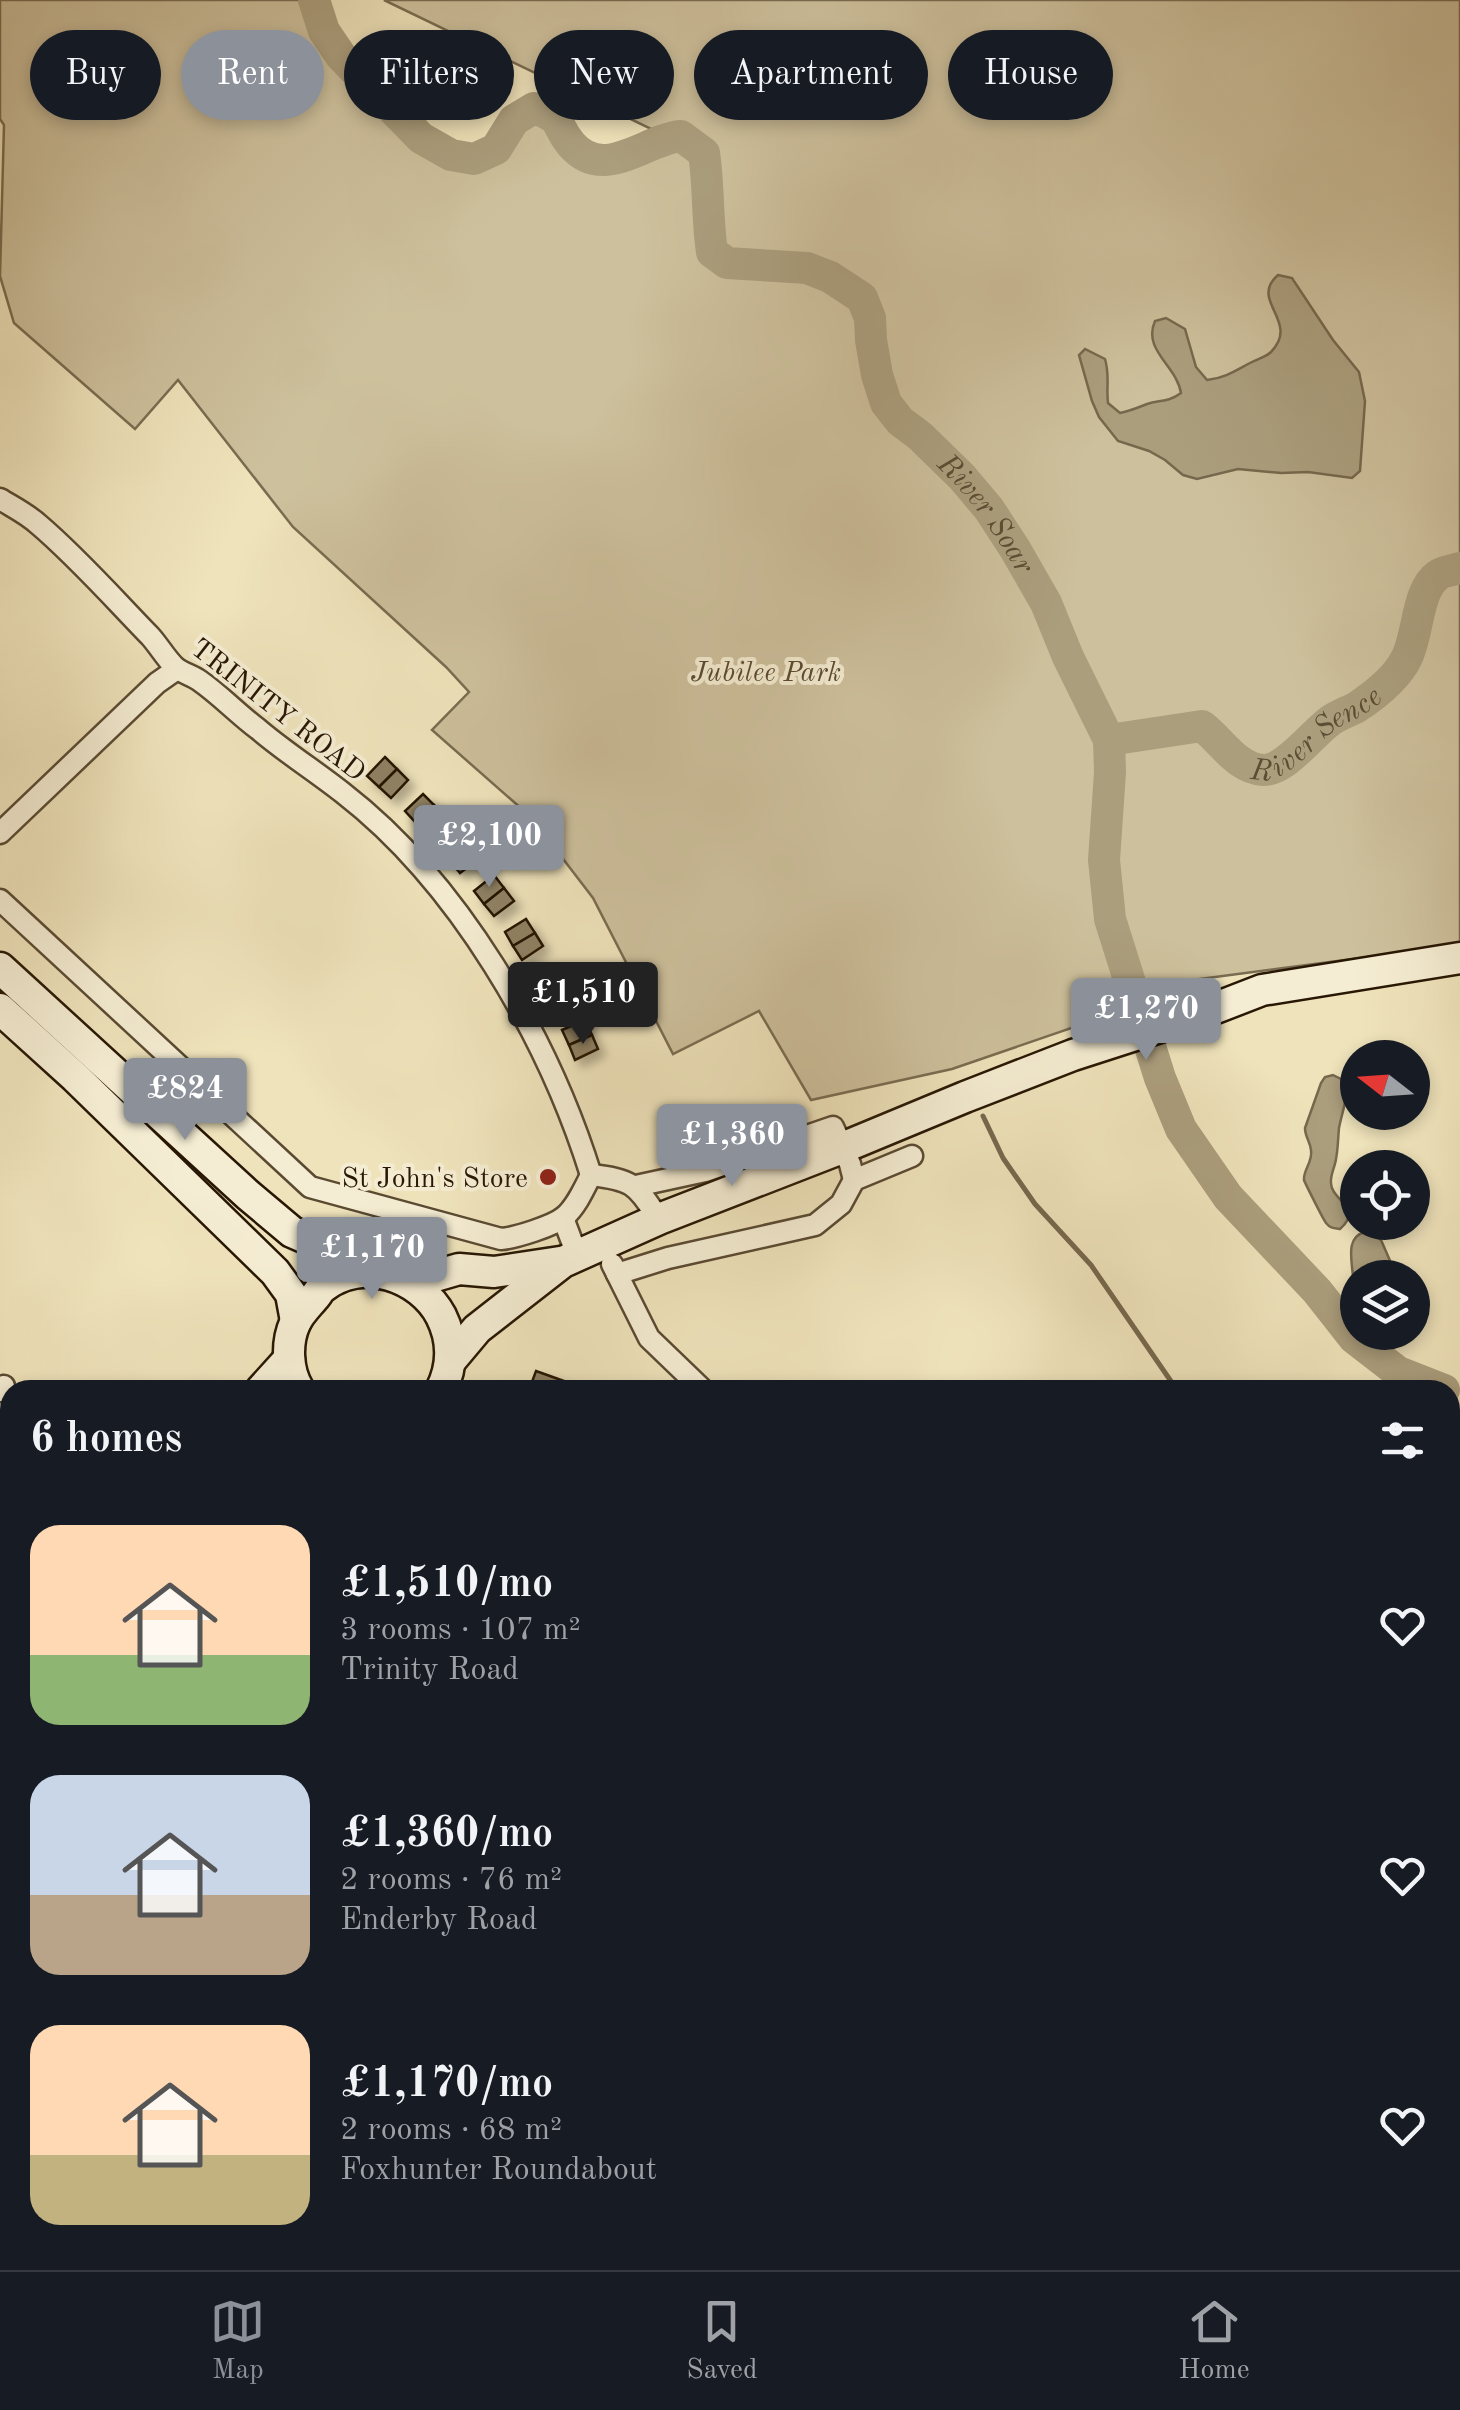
<!DOCTYPE html>
<meta charset="utf-8">
<style>
body{margin:0;font-family:"Old Standard TT",serif;background:#242831;color:#f1f3f6;height:100vh;display:flex;flex-direction:column;font-size:38px;white-space:nowrap}
*{box-sizing:border-box;margin:0}
p{font-size:32px;color:#9ea1a6}
.icon{flex:none;width:55px;height:55px;fill:none;stroke:currentColor;stroke-width:2;stroke-linecap:round;stroke-linejoin:round}
.map{position:relative;flex:1;overflow:hidden}
.sheet{position:absolute;left:0px;top:1380px;width:1460px;height:890px;display:flex;flex-direction:column;background:#171b24;border-radius:30px 30px 0 0;box-shadow:0 5px 15px #0003}
.sheet>*{flex:none}
.top-card{position:absolute;left:30px;top:30px;width:1400px;height:90px;display:flex;gap:20px}
.needle{width:65px;rotate:287deg}
.tools{position:absolute;left:1340px;top:1040px;display:grid;gap:20px}
.tools a{display:grid;place-items:center;width:90px;height:90px;border-radius:50%;background:#171b24;box-shadow:0 5px 15px #0003;font-size:50px}
.price{position:absolute;translate:-50% -85px;padding:0 22px;border-radius:10px;background:#8c9099;color:#fff;font-size:32px;line-height:65px;filter:drop-shadow(0 2px 5px #0008)}
.price::after{content:'';position:absolute;left:50%;top:60px;width:30px;height:22px;margin-left:-15px;background:inherit;clip-path:polygon(0 0,100% 0,50% 100%)}
.price.active{background:#222;color:#fff}
ul{padding:0;list-style:none}
li{display:flex;align-items:center;gap:30px;height:250px;padding:0 30px}
li span{display:grid;place-items:center;flex:none;width:280px;height:200px;border-radius:30px;color:#555}
li>.icon{margin-inline-start:auto}
span .icon{width:120px;height:120px;fill:#fffc;stroke-width:1}
li b{font-size:42px}
h2{display:flex;justify-content:space-between;align-items:center;height:120px;padding:0 30px;font-size:42px}
.tag{padding:0 35px;border-radius:45px;background:#171b24;box-shadow:0 5px 15px #0003;font-size:35px;line-height:90px}
.tag.active{background:#8c9099;color:#fff}
.tabs{display:flex;justify-content:space-around;align-items:center;height:140px;border-top:2px solid #363941;background:#171b24;font-size:28px;color:#9ea1a6}
.tabs a{display:grid;justify-items:center;gap:5px}
.tabs .active{color:#8c9099}
.map>svg:first-child{display:block}
.green{fill:#cdc09c;stroke:#7a6c50;stroke-width:2.5}
.water{fill:#ab9e7d;stroke:#77684d;stroke-width:2.5}
.lines{fill:none;stroke-linecap:round;stroke-linejoin:round}
.stream{stroke:#77684d;stroke-width:5}
.river{stroke:#ab9e7d;stroke-width:32}
.building{fill:#8f8163;stroke:#281704;stroke-width:2.5;filter:url(#shadow)}
.minor-casing{stroke:#5a4a32;stroke-width:25}
.secondary-casing{stroke:#281704;stroke-width:35}
.minor{stroke:#f5edd3;stroke-width:20}
.secondary{stroke:#f5edd3;stroke-width:30}
.poi-dot{fill:#8f2418;stroke:#f5edd3;stroke-width:4}
.labels{text-anchor:middle;stroke-width:8;stroke-linejoin:round;paint-order:stroke}
.park-label{font-size:28px;font-style:italic;fill:#5a4a32;stroke:#f5edd3}
.street-label{font-size:28px;fill:#281704;stroke:#f5edd3}
.poi-label{font-size:28px;fill:#281704;stroke:#f5edd3;text-anchor:end}
.water-label{font-size:30px;font-style:italic;fill:#5c4d34;stroke:#f5edd3}
</style>
<div class="map">
<svg width="1460" height="2270" viewBox="0 0 1460 2270">
<defs>
<filter id="shadow"><feDropShadow dx="7" dy="7" stdDeviation="5" flood-color="#0004"/></filter>
</defs>
<rect width="100%" height="100%" fill="#efe3bb"/>
<filter id="stains"><feTurbulence type="fractalNoise" baseFrequency=".002" numOctaves="4"/><feColorMatrix values="0 0 0 0 .2 0 0 0 0 .09 0 0 0 0 .02 0 0 0 .5 -.17"/></filter>
<radialGradient id="worn" r=".72"><stop offset=".6" stop-color="#630" stop-opacity="0"/><stop offset="1" stop-color="#630" stop-opacity=".3"/></radialGradient>
<path class="green" d="M0,0h314l10,31 17,25 80,82 30,17 23,4 22,-10 18,-29 20,-12c33,12 18,15 38,37 26,30 68,7 96,-8l-284,-137h1076v945l-298,39 -47,22v7l-163,56 -141,31 -52,-89 -86,43 -80,-156 -62,-81 -99,-87 37,-38 -23,-25 -153,-140 -115,-147 -43,49 -121,-106 -14,-47 4,-151 -4,-6z"/>
<g class="water">
<path d="M1278,275l14,3 41,62 26,32 6,29 -5,70 -8,7 -44,-6 -27,1 -43,-4 -41,10 -14,-4 -18,-15 -16,-9 -31,-10 -19,-24 -7,-16 -13,-46 6,-6 20,10c5,17 1,27 3,44l12,10c10,-2 17,-5 27,-9 13,-4 22,-2 34,-11 -4,-27 -39,-43 -26,-72l11,-3 19,11 11,38 11,13c18,-2 28,-9 43,-17 7,-4 16,-6 21,-11 30,-31 -23,-51 7,-77z"/>
<path d="M1333,1075l12,6c4,15 -3,31 -6,47 -1,10 -1,21 -3,31 -1,8 -6,16 -5,24 0,17 33,25 9,46 -7,-1 -10,-1 -14,-6 -3,-4 -21,-40 -22,-43 -1,-10 9,-18 7,-30 -1,-9 -6,-13 -6,-22l16,-45 4,-6z"/>
<path d="M1365,1232l16,8 10,23c-8,19 -15,15 -33,15l-1,2 -4,-3c-1,-16 -8,-40 12,-45z"/>
</g>
<g class="lines">
<g class="stream">
<polyline points="983,1116 1003,1158 1035,1204 1091,1265 1177,1390"/>
<polyline points="1450,1546 1460,1548"/>
</g>
<g class="river">
<path id="s1" d="M314,0l10,31 17,25 80,82 30,17 23,4 22,-10 18,-29 20,-12c32,12 19,14 37,36 33,39 75,-5 110,-8l23,17c5,33 3,66 8,99l15,11 80,5 23,9 32,21 8,20 1,22 6,35 9,28 14,18 20,15 42,41 27,32 26,40 31,54 22,54 41,83 1,32 -6,88 6,59 50,159 21,51 47,68 89,94 37,47 44,34 46,18"/>
<path id="s2" d="M1109,740l93,-14c20,15 34,42 61,44 22,1 49,-36 67,-49 8,-6 18,-9 27,-14 18,-12 39,-28 49,-48 13,-24 10,-68 32,-84 5,-4 16,-5 22,-7"/>
</g>
</g>
<g class="building">
<polygon points="385,757 397,769 379,787 367,776"/>
<polygon points="397,769 408,780 391,798 379,787"/>
<polygon points="423,794 434,805 416,823 405,811"/>
<polygon points="434,805 445,817 427,835 416,823"/>
<polygon points="459,832 469,845 450,861 440,848"/>
<polygon points="469,845 480,858 460,873 450,861"/>
<polygon points="494,875 504,888 484,904 474,891"/>
<polygon points="504,888 514,901 494,916 484,904"/>
<polygon points="526,919 535,933 513,946 505,932"/>
<polygon points="535,933 543,946 522,960 513,946"/>
<polygon points="555,965 563,979 542,991 534,977"/>
<polygon points="563,979 571,993 550,1005 542,991"/>
<polygon points="585,1020 592,1035 569,1045 562,1030"/>
<polygon points="592,1035 598,1049 575,1060 569,1045"/>
<polygon points="536,1371 586,1389 586,1390 529,1390"/>
</g>
<g class="lines">
<defs>
<g id="minor">
<path d="M0,499c13,8 27,15 38,25 38,32 77,76 112,112 9,10 15,21 24,30 7,7 18,9 26,15 20,14 38,33 58,48 27,23 57,42 85,64 115,89 205,244 248,382"/>
<polyline points="0,833 157,683 177,669"/>
<path d="M0,900l310,287 191,52c14,-1 52,-13 63,-22 12,-10 20,-28 27,-42"/>
<path d="M591,1175c43,5 44,9 68,44"/>
<polyline points="636,1186 705,1171 833,1127 850,1164 854,1180"/>
<polyline points="563,1218 577,1255"/>
<polyline points="612,1264 649,1338 703,1390"/>
<polyline points="617,1274 668,1258 815,1225 841,1204 854,1180 912,1156"/>
<polyline points="0,1391 4,1386"/>
<polyline points="0,1484 10,1494"/>
<polyline points="1450,1881 1460,1891"/>
<polyline points="0,2103 10,2086"/>
<polyline points="1450,2230 1460,2239"/>
<polyline points="265,2260 278,2270"/>
<polyline points="651,2260 663,2270"/>
<polyline points="155,2270 161,2260"/>
<polyline points="811,2270 819,2260"/>
</g>
<g id="secondary">
<polyline points="0,968 248,1195 292,1232 331,1249 375,1272"/>
<polyline points="0,1009 75,1077 275,1272 291,1294 296,1321"/>
<polyline points="411,1283 459,1269 494,1272 560,1262"/>
<polyline points="451,1360 477,1329 563,1262 659,1219 842,1148 965,1097 1073,1055 1200,1014 1262,990 1460,958"/>
<polyline points="261,1390 289,1359"/>
<path d="M299,1390c-12,-19 -13,-47 -4,-67 4,-9 12,-17 18,-24 4,-4 6,-9 10,-12 39,-31 97,-11 118,29 12,24 12,50 0,74"/>
<polyline points="0,1583 10,1575"/>
<polyline points="1003,2260 1013,2270"/>
<polyline points="1047,2260 1056,2270"/>
</g>
</defs>
<use href="#minor" class="minor-casing"/>
<use href="#secondary" class="secondary-casing"/>
<use href="#minor" class="minor"/>
<use href="#secondary" class="secondary"/>
</g>
<circle class="poi-dot" cx="548" cy="1177" r="10"/>
<g class="labels">
<g class="park-label">
<text x="766" y="681">Jubilee Park</text>
</g>
<g class="street-label">
<text transform="translate(279 709) rotate(38)" y="10">TRINITY ROAD</text>
</g>
<g class="poi-label">
<text x="528" y="1187">St John's Store</text>
</g>
<g class="water-label">
<text dy="10" stroke="none"><textPath href="#s1" startOffset="1038">River Soar</textPath></text>
<text dy="10" stroke="none"><textPath href="#s2" startOffset="235">River Sence</textPath></text>
</g>
</g>
<rect width="100%" height="100%" filter="url(#stains)"/>
<rect width="100%" height="100%" fill="url(#worn)"/>
</svg>
<div class="tools">
<a><svg class="needle" viewBox="-14 -14 28 28"><path d="M0-13l5 13h-10z" fill="#e53935"/><path d="M0 13l5-13h-10z" fill="#9ea1a6"/></svg></a>
<a><svg class="icon" aria-label="locate" viewBox="0 0 24 24"><circle cx="12" cy="12" r="6"/><path d="M12 2v4M12 18v4M2 12h4M18 12h4"/></svg></a>
<a><svg class="icon" aria-label="layers" viewBox="0 0 24 24"><path d="M12 4l9 5-9 5-9-5zM3 14l9 5 9-5"/></svg></a>
</div>
<b class="price" style="left:489px;top:890px">£2,100</b>
<b class="price active" style="left:583px;top:1047px">£1,510</b>
<b class="price" style="left:1146px;top:1063px">£1,270</b>
<b class="price" style="left:185px;top:1143px">£824</b>
<b class="price" style="left:732px;top:1189px">£1,360</b>
<b class="price" style="left:372px;top:1302px">£1,170</b>
<div class="top-card">
<a class="tag">Buy</a>
<a class="tag active">Rent</a>
<a class="tag">Filters</a>
<a class="tag">New</a>
<a class="tag">Apartment</a>
<a class="tag">House</a>
</div>
<section class="sheet">
<h2>6 homes<svg class="icon" aria-label="filters" viewBox="0 0 24 24"><path d="M4 7h16M4 17h16"/><circle cx="9" cy="7" r="2"/><circle cx="15" cy="17" r="2"/></svg></h2>
<ul>
<li><span style="background:linear-gradient(#ffd9b3 65%,#8fb573 0)"><svg class="icon" aria-label="home" viewBox="0 0 24 24"><path d="M3 11l9-7 9 7M6 9v11h12V9"/></svg></span><div><b>£1,510/mo</b><p>3 rooms · 107 m²</p><p>Trinity Road</p></div><svg class="icon" aria-label="heart" viewBox="0 0 24 24"><path d="M12 20l-8-8c-3-5 5-10 8-4 3-6 11-1 8 4z"/></svg></li>
<li><span style="background:linear-gradient(#c9d6e8 60%,#b9a48a 0)"><svg class="icon" aria-label="home" viewBox="0 0 24 24"><path d="M3 11l9-7 9 7M6 9v11h12V9"/></svg></span><div><b>£1,360/mo</b><p>2 rooms · 76 m²</p><p>Enderby Road</p></div><svg class="icon" aria-label="heart" viewBox="0 0 24 24"><path d="M12 20l-8-8c-3-5 5-10 8-4 3-6 11-1 8 4z"/></svg></li>
<li><span style="background:linear-gradient(#ffd9b3 65%,#c2b280 0)"><svg class="icon" aria-label="home" viewBox="0 0 24 24"><path d="M3 11l9-7 9 7M6 9v11h12V9"/></svg></span><div><b>£1,170/mo</b><p>2 rooms · 68 m²</p><p>Foxhunter Roundabout</p></div><svg class="icon" aria-label="heart" viewBox="0 0 24 24"><path d="M12 20l-8-8c-3-5 5-10 8-4 3-6 11-1 8 4z"/></svg></li>
</ul>
</section>
</div>
<nav class="tabs">
<a class="active"><svg class="icon" aria-label="map" viewBox="0 0 24 24"><path d="M3 6l6-2 6 2 6-2v14l-6 2-6-2-6 2zM9 4v14M15 6v14"/></svg>Map</a>
<a><svg class="icon" aria-label="saved" viewBox="0 0 24 24"><path d="M7 4h10v16l-5-4-5 4z"/></svg>Saved</a>
<a><svg class="icon" aria-label="home" viewBox="0 0 24 24"><path d="M3 11l9-7 9 7M6 9v11h12V9"/></svg>Home</a>
</nav>
